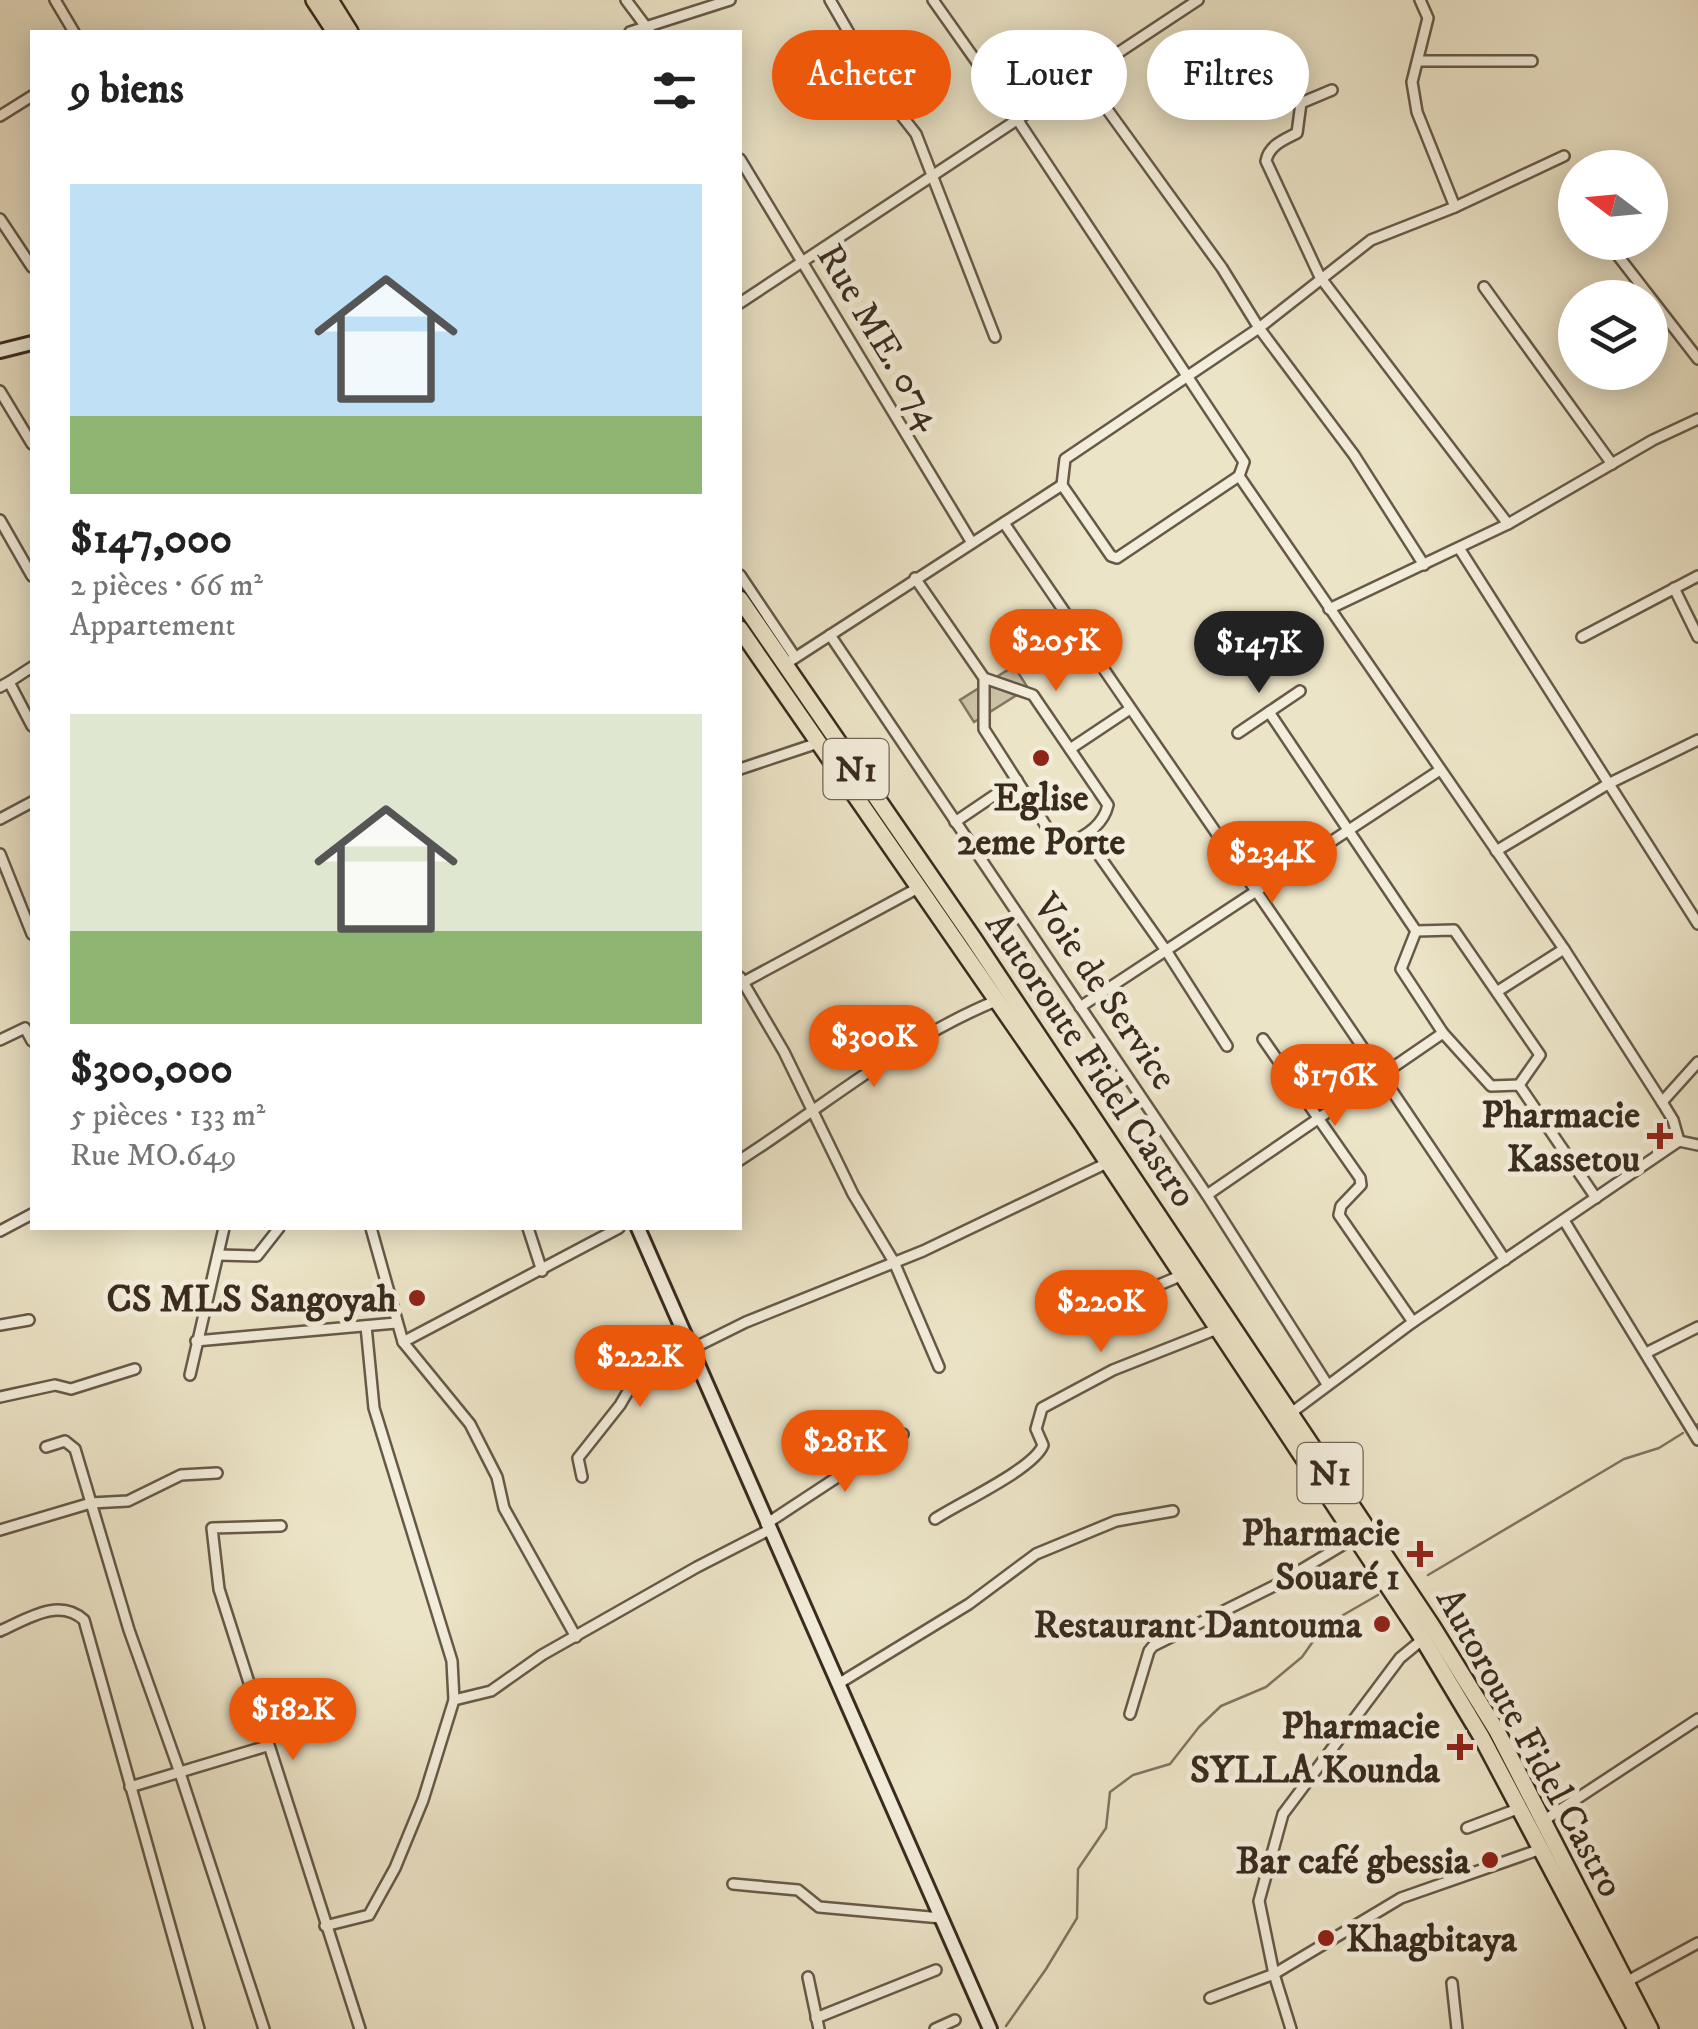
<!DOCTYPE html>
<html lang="fr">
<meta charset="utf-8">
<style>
body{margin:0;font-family:"IM FELL DW Pica",serif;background:#f6f6f6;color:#222;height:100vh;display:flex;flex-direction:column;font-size:38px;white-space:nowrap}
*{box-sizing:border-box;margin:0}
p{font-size:32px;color:#767676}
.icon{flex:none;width:55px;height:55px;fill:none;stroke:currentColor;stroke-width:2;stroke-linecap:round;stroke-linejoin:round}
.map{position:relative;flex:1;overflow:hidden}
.panel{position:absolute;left:30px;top:30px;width:712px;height:1200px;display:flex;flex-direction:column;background:#fff;border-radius:0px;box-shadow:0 5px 25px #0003}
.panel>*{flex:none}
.banner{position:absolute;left:772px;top:30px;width:775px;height:90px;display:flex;gap:20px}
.needle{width:65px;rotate:286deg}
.tools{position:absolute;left:1558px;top:150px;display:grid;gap:20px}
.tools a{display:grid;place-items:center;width:110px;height:110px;border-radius:50%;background:#fff;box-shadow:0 5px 25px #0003;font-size:50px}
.price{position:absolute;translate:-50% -85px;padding:0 22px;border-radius:35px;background:#ea580c;color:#fff;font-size:32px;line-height:65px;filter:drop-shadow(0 2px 5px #0008)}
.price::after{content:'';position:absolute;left:50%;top:60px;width:30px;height:22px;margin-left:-15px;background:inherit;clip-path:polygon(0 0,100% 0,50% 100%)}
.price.active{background:#222;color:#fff}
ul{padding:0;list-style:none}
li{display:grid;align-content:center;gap:20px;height:530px;padding:0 40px}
li span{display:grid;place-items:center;height:310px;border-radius:0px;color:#555}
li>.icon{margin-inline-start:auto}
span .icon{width:180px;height:180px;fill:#fffc;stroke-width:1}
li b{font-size:42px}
h2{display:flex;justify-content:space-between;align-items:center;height:120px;padding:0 40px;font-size:42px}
.chip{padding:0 35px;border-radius:45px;background:#fff;box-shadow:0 5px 25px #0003;font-size:35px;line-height:90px}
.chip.active{background:#ea580c;color:#fff}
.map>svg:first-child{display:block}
.garden{fill:#cec5aa;stroke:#847864;stroke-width:2.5}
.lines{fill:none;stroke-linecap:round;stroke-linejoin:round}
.stream{stroke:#807461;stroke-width:2.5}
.street-casing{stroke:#665948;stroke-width:14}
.secondary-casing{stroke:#392b1e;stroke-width:18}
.highway-casing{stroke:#392b1e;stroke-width:20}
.street{stroke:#f3eddb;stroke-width:9}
.secondary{stroke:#f3eddb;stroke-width:12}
.highway{stroke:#ece4c7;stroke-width:15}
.poi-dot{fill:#8f2418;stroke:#f3eddb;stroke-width:4}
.labels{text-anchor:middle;stroke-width:10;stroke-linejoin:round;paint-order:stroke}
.shield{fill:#f3eddb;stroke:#716557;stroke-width:2.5}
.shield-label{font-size:35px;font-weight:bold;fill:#392b1e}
.street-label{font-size:38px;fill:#392b1e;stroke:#f3eddb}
.poi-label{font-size:38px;font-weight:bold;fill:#392b1e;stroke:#f3eddb;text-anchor:end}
</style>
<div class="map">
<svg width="1698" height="2029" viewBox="0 0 1698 2029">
<rect width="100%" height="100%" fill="#ece4c7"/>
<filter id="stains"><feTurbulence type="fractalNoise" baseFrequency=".002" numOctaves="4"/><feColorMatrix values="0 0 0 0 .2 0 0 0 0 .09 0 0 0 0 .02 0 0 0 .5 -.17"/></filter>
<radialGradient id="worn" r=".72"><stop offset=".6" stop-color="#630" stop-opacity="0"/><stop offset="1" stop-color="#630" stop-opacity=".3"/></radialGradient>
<polygon class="garden" points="1014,666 1028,688 974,722 960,700"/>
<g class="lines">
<g class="stream">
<polyline points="1696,1426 1698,1424"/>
<polyline points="1428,1575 1624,1459 1659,1448 1683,1433"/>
<polyline points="1006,2026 1046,1969 1077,1918 1078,1869 1106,1828 1110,1792 1133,1775 1170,1764 1199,1727 1221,1706 1266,1687 1302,1657 1324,1626 1378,1595"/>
</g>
<defs>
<g id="street">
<polyline points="55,0 74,32"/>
<polyline points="626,0 650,32"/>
<polyline points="830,0 883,92 916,134 995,337"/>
<polyline points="933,0 1017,119 1244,462 1239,476"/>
<polyline points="1420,0 1428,18 1412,82 1417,112 1455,207 1371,240 1259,328 1065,459 1062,485 1111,556 1117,558 1239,476 1564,949 1662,1102"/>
<polyline points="630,32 730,0"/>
<polyline points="1419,61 1532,61"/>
<polyline points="1083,76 1222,268 1259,328 1354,455 1424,565"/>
<path d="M1332,90l-31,13 -4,30c-13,7 -28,12 -31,28l54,116 188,247"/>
<polyline points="0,116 32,96"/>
<polyline points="740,159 972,543"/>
<polyline points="1455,207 1564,156"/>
<polyline points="0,219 32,267"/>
<polyline points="1612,248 1698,359"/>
<polyline points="1484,287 1612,464"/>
<polyline points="740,303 1198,0"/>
<polyline points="0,391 32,444"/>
<polyline points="0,520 32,576"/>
<path d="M1004,523c167,246 338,489 501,737"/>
<polyline points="1459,548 1698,924"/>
<polyline points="740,575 795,657"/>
<path d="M915,578l69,100 49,17 75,110c-5,21 -23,32 -42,39l-11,-4 -71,-111v-51"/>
<polyline points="1674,588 1698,637"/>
<polyline points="1329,609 1508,524 1653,440 1698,419"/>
<polyline points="830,635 1207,1195 1327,1384"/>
<polyline points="1582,637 1698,576"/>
<polyline points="784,665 1062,485"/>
<polyline points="9,682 32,667"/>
<polyline points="0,687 9,682 32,726"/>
<polyline points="1269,712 1416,931 1454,930 1540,1055 1519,1085"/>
<polyline points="1238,733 1300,691"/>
<polyline points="1070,749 1130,709"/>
<polyline points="740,769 818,743"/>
<polyline points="0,819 32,802"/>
<polyline points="955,822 1017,780"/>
<polyline points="1086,837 1167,952 1227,1046"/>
<polyline points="1496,851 1608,784 1698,740"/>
<polyline points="0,854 32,934"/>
<polyline points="1416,931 1401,969 1443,1033 1491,1086 1519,1085 1596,1198"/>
<polyline points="740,977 784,1052 853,1194 894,1262 939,1367"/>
<polyline points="740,984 918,888"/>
<polyline points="1498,991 1564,949"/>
<polyline points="1080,1007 1440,770"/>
<polyline points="1263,1039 1360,1178 1361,1185 1341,1206 1339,1215 1413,1322"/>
<polyline points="0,1040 25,1028 32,1041"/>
<polyline points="1679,1141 1698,1145"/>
<path d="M740,1160c86,-55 162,-121 258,-160"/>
<polyline points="1207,1195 1443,1033"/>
<polyline points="1565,1222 1698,1440"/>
<polyline points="371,1228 403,1342 619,1228"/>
<polyline points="528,1228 542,1271"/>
<polyline points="0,1231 32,1214"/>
<polyline points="219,1255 257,1256 279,1228"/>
<polyline points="1076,1320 1180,1276"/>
<polyline points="0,1325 29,1320"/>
<polyline points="196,1341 396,1323"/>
<polyline points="403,1342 470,1424 497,1477 504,1508 576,1637"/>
<polyline points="1646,1353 1698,1327"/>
<polyline points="190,1375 224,1228"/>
<polyline points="0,1397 55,1385 71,1389 135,1369"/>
<polyline points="1291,1413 1413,1322 1679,1141 1673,1120 1662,1102 1698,1062"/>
<polyline points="46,1447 65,1441 75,1449 129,1630 179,1770 264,2029"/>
<polyline points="582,1477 578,1458 620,1405 637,1376 746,1322 923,1251 1107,1163"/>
<path d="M935,1519c24,-16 99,-50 108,-74l-7,-16 6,-21 71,-38 104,-41"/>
<polyline points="766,1524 903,1434"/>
<polyline points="281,1526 212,1528 219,1589 360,2029"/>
<polyline points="0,1530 91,1503 128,1501 181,1475 217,1473"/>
<path d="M0,1631c27,-12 59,-34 84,-11l115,409"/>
<polyline points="838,1684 969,1604 1036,1554 1116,1521 1173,1511"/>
<polyline points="454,1700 491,1691 542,1655 697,1567 769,1530"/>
<polyline points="1130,1714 1149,1651 1153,1646 1274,1586 1356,1537"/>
<polyline points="130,1787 267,1746"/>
<polyline points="1543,1821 1698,1719"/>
<polyline points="1467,1828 1520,1808"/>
<polyline points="733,1884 798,1890 819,1907 941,1918"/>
<polyline points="325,1926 369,1915 395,1868 423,1800 454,1700 452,1661 374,1408 366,1326"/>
<polyline points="808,1977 819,2029"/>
<polyline points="1626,1982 1698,1943"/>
<polyline points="1452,1983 1457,2029"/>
<polyline points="1210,1998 1274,1974 1401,1898 1541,1849"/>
<polyline points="816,2018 936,1970"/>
<polyline points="935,2029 955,2020"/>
<polyline points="1291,2029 1274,1974 1259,1901 1283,1814 1400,1658 1423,1639"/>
</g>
<g id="secondary">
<polyline points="0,351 32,343"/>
<polyline points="638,1228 990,2029"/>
</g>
<g id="highway">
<polyline points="314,0 335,32"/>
<polyline points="330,0 350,32"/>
<polyline points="740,599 973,938 1432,1626 1497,1731 1650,2029"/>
<polyline points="740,629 1083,1125 1423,1639 1481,1736 1636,2029"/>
</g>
</defs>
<use href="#street" class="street-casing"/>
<use href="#secondary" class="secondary-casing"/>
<use href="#highway" class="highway-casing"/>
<use href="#street" class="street"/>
<use href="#secondary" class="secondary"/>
<use href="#highway" class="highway"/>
</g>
<g class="poi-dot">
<circle cx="1041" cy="758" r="10"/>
<path d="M1655 1121h10v10h10v10h-10v10h-10v-10h-10v-10h10z"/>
<circle cx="417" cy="1298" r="10"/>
<path d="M1415 1539h10v10h10v10h-10v10h-10v-10h-10v-10h10z"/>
<circle cx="1382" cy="1624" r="10"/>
<path d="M1455 1732h10v10h10v10h-10v10h-10v-10h-10v-10h10z"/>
<circle cx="1490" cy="1860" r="10"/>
<circle cx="1326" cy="1938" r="10"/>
</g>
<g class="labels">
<g class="shield">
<rect x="823.5" y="739" width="65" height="60" rx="8"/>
<rect x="1297.5" y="1443" width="65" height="60" rx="8"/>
</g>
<g class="shield-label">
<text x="856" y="781">N1</text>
<text x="1330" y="1485">N1</text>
</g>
<g class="street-label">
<text transform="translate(881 336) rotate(59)" y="13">Rue ME. 074</text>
<text transform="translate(1106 991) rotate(56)" y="13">Voie de Service</text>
<text transform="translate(1092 1059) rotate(56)" y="13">Autoroute Fidel Castro</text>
<text transform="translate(1531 1742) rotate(61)" y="13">Autoroute Fidel Castro</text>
</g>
<g class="poi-label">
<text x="1041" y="810" text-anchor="middle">Eglise<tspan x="1041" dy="44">2eme Porte</tspan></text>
<text x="1640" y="1127">Pharmacie<tspan x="1640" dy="44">Kassetou</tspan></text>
<text x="397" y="1311">CS MLS Sangoyah</text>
<text x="1400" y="1545">Pharmacie<tspan x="1400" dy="44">Souaré 1</tspan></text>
<text x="1362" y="1637">Restaurant Dantouma</text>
<text x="1440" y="1738">Pharmacie<tspan x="1440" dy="44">SYLLA Kounda</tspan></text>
<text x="1470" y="1873">Bar café gbessia</text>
<text x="1346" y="1951" text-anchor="start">Khagbitaya</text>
</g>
</g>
<rect width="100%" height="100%" filter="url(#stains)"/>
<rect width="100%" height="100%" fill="url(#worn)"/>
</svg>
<div class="tools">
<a><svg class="needle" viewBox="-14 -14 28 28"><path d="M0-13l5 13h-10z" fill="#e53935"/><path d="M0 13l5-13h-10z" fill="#767676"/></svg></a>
<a><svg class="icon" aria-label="layers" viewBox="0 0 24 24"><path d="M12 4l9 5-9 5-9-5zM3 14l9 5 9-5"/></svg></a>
</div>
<b class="price" style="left:1056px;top:694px">$205K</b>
<b class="price active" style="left:1259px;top:696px">$147K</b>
<b class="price" style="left:1272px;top:906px">$234K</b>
<b class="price" style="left:874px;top:1090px">$300K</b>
<b class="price" style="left:1335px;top:1129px">$176K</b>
<b class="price" style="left:1101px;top:1355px">$220K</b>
<b class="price" style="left:640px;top:1410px">$222K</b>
<b class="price" style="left:845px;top:1495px">$281K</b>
<b class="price" style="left:293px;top:1763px">$182K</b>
<div class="banner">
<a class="chip active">Acheter</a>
<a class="chip">Louer</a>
<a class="chip">Filtres</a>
</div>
<section class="panel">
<h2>9 biens<svg class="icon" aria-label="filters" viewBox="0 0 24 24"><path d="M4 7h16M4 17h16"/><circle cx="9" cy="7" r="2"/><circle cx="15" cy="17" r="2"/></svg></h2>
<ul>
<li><span style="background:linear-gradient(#bfe0f5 75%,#8fb573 0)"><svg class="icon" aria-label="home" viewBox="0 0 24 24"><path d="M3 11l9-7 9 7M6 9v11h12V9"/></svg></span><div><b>$147,000</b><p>2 pièces · 66 m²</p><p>Appartement</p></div></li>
<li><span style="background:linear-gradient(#dfe7d0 70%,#8fb573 0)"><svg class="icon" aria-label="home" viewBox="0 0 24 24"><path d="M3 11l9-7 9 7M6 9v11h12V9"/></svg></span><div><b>$300,000</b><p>5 pièces · 133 m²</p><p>Rue MO.649</p></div></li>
</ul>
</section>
</div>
